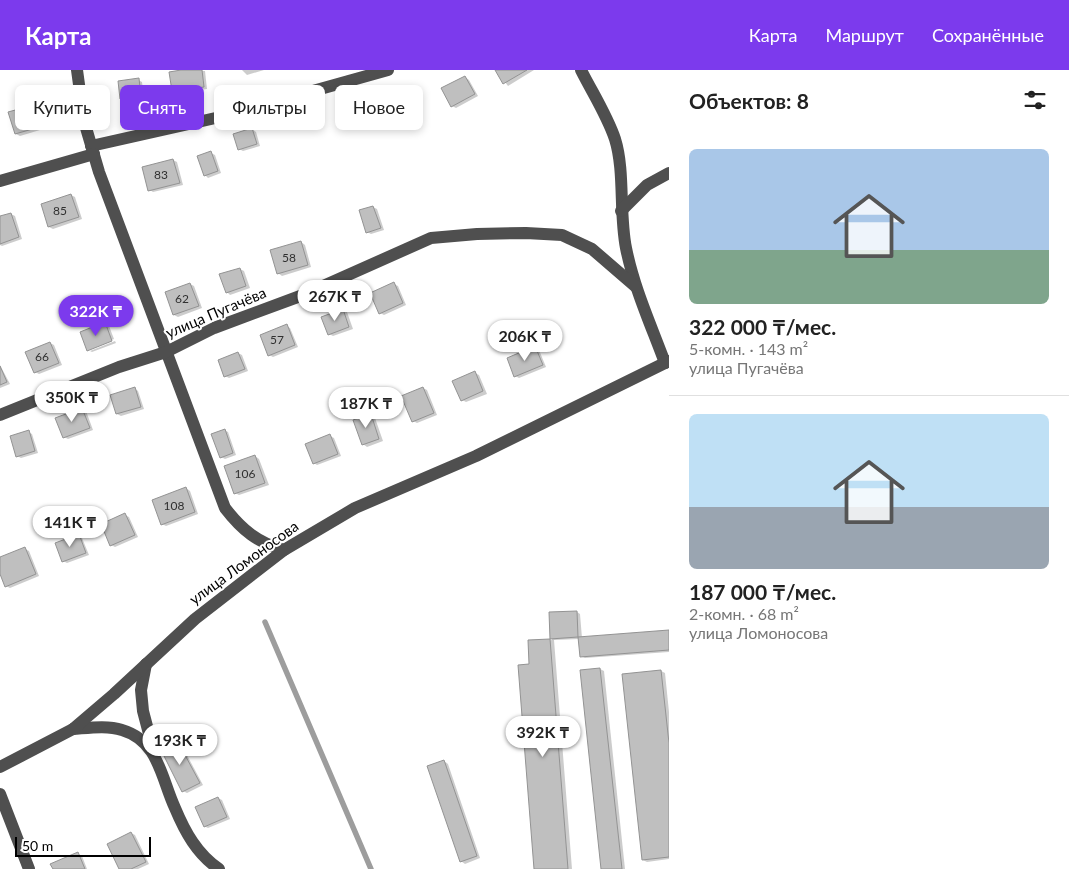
<!DOCTYPE html>
<html lang="ru">
<meta charset="utf-8">
<style>
body{margin:0;font-family:Lato,sans-serif;background:#f2f2f2;color:#222;height:100vh;display:flex;flex-direction:column;font-size:19px;white-space:nowrap}
*{box-sizing:border-box;margin:0}
p{font-size:16px;color:#767676}
.icon{flex:none;width:28px;height:28px;fill:none;stroke:currentColor;stroke-width:2;stroke-linecap:round;stroke-linejoin:round}
.map{position:relative;flex:1;overflow:hidden}
.details{display:flex;flex-direction:column;background:#fff;width:400px}
.details>*{flex:none}
.top-card{position:absolute;left:15px;top:15px;width:475px;height:45px;display:flex;gap:10px}
.scale{position:absolute;left:15px;bottom:12px;width:136px;box-sizing:border-box;padding-left:5px;border:2px solid #000;border-top:0;font-size:14px;line-height:18px;white-space:nowrap;color:#000;-webkit-text-stroke:4px #fff;paint-order:stroke}
.price{position:absolute;translate:-50% -42px;padding:0 11px;border-radius:18px;background:#fff;color:#222;font-size:16px;line-height:32px;filter:drop-shadow(0 1px 2px #0008)}
.price::after{content:'';position:absolute;left:50%;top:30px;width:15px;height:11px;margin-left:-8px;background:inherit;clip-path:polygon(0 0,100% 0,50% 100%)}
.price.active{background:#7c3aed;color:#fff}
ul{padding:0;list-style:none}
li{display:grid;align-content:center;gap:10px;height:265px;padding:0 20px}
li+li{border-top:1px solid #e0e0e0}
li span{display:grid;place-items:center;height:155px;border-radius:8px;color:#555}
li>.icon{margin-inline-start:auto}
span .icon{width:90px;height:90px;fill:#fffc;stroke-width:1}
li b{font-size:21px}
h2{display:flex;justify-content:space-between;align-items:center;height:60px;padding:0 20px;font-size:21px}
.tag{padding:0 18px;border-radius:8px;background:#fff;box-shadow:0 2px 8px #0003;font-size:18px;line-height:45px}
.tag.active{background:#7c3aed;color:#fff}
header{display:flex;align-items:center;gap:30px;box-sizing:border-box;height:70px;padding:0 25px;background:#7c3aed;color:#fff}
header strong{font-size:24px}
nav{display:flex;gap:28px;margin-inline-start:auto;font-size:18px}
main{display:flex;flex:1;min-height:0}
.map>svg:first-child{display:block}
.shadow{fill:#0003}
.lines{fill:none;stroke-linecap:round;stroke-linejoin:round}
.stream{stroke:#9d9d9d;stroke-width:5.5}
.building{fill:#bfbfbf;stroke:#939393}
.minor{stroke:#4f4f4f;stroke-width:12}
.labels{text-anchor:middle;stroke-width:4;stroke-linejoin:round;paint-order:stroke}
.number-label{font-size:12px;fill:#303030}
.street-label{font-size:15px;fill:#000;stroke:#fff}
</style>
<header>
<strong>Карта</strong>
<nav><a>Карта</a><a>Маршрут</a><a>Сохранённые</a></nav>
</header>
<main>
<div class="map">
<svg width="669" height="799" viewBox="0 0 669 799">
<rect width="100%" height="100%" fill="#fff"/>
<g class="shadow">
<polygon points="191,0 205,1 207,19 177,23 173,20"/>
<polygon points="242,0 264,0 247,5"/>
<polygon points="496,0 534,0 508,16"/>
<polygon points="465,7 469,10 478,26 456,38 452,36"/>
<polygon points="138,10 142,12 144,28 125,31 121,28"/>
<polygon points="30,37 33,39 40,60 20,66 16,64"/>
<polygon points="252,59 256,62 260,76 243,81 239,79"/>
<polygon points="211,83 215,85 221,103 208,108 205,105"/>
<polygon points="173,90 177,92 183,115 153,122 150,120"/>
<polygon points="71,125 75,127 82,149 53,159 49,157 42,135"/>
<polygon points="373,137 377,139 384,160 371,164 367,162"/>
<polygon points="11,144 15,146 22,169 2,176 0,175 0,147"/>
<polygon points="301,172 305,175 311,197 282,206 278,203"/>
<polygon points="240,199 244,201 250,218 230,225 227,222"/>
<polygon points="190,214 194,216 202,238 178,247 174,245 166,223"/>
<polygon points="394,214 398,216 406,235 384,245 380,243"/>
<polygon points="343,240 347,242 353,259 333,266 329,264"/>
<polygon points="105,253 109,256 114,269 88,280"/>
<polygon points="286,256 290,258 298,277 273,287 269,285"/>
<polygon points="115,271 116,273 92,282 90,281"/>
<polygon points="50,273 54,275 62,295 39,304 35,302"/>
<polygon points="535,278 539,280 546,297 519,308 515,306"/>
<polygon points="238,283 242,285 248,301 229,308 225,306"/>
<polygon points="0,295 10,314 0,318"/>
<polygon points="475,303 479,305 487,324 466,332 462,330"/>
<polygon points="134,318 138,321 144,339 121,346 117,344"/>
<polygon points="423,318 427,320 437,345 417,353 413,351"/>
<polygon points="82,339 86,341 93,360 68,369 64,367"/>
<polygon points="371,345 375,348 383,371 367,377 363,374"/>
<polygon points="224,360 228,362 236,385 225,389 221,387"/>
<polygon points="28,362 32,364 38,383 21,388 17,386"/>
<polygon points="330,366 334,368 341,386 317,395 314,393"/>
<polygon points="255,386 259,389 269,415 239,425 235,423"/>
<polygon points="186,418 190,421 198,444 166,456 162,454"/>
<polygon points="125,445 129,447 138,467 115,477 111,475"/>
<polygon points="78,466 82,468 89,485 67,493 63,491"/>
<polygon points="25,479 29,481 39,506 10,518 6,516 0,501 0,489"/>
<polygon points="577,542 580,544 582,568 669,562 669,582 585,588 581,586 580,569 554,570 572,799 535,799 529,572 552,570 550,543"/>
<polygon points="600,599 604,601 625,799 602,799"/>
<polygon points="661,601 665,603 669,642 669,789 647,792 643,790"/>
<polygon points="177,671 181,674 203,715 187,723 183,721"/>
<polygon points="444,691 448,694 480,788 465,794 461,791"/>
<polygon points="218,728 222,730 230,749 208,758 204,756"/>
<polygon points="131,763 135,765 149,794 138,799 120,799"/>
<polygon points="78,784 82,786 87,799 54,799"/>
</g>
<g class="lines">
<polyline class="stream" points="265,552 371,799"/>
</g>
<g class="building">
<polygon points="181,0 202,0 204,17 172,21 169,2"/>
<polygon points="495,0 527,0 503,14"/>
<polygon points="465,6 475,24 451,37 441,18"/>
<polygon points="139,8 141,27 120,29 118,11"/>
<polygon points="30,36 36,58 15,64 8,42"/>
<polygon points="252,58 257,74 238,80 233,64"/>
<polygon points="211,81 218,101 204,106 197,86"/>
<polygon points="173,89 180,113 148,121 142,97"/>
<polygon points="71,124 79,147 48,157 41,134"/>
<polygon points="373,136 381,158 366,163 359,140"/>
<polygon points="11,143 19,167 0,174 0,146"/>
<polygon points="301,171 308,195 277,204 270,180"/>
<polygon points="240,198 246,216 226,223 219,204"/>
<polygon points="394,212 403,233 379,244 370,223"/>
<polygon points="190,213 199,236 173,245 165,222"/>
<polygon points="343,239 349,257 328,265 321,247"/>
<polygon points="105,252 112,271 87,281 80,262"/>
<polygon points="287,254 295,275 268,286 260,265"/>
<polygon points="50,272 59,293 34,303 25,282"/>
<polygon points="535,276 543,295 514,307 507,288"/>
<polygon points="238,282 245,299 224,307 218,290"/>
<polygon points="0,296 7,312 0,315"/>
<polygon points="475,301 483,321 461,331 452,311"/>
<polygon points="135,317 141,337 116,344 110,325"/>
<polygon points="423,317 434,343 412,352 401,326"/>
<polygon points="82,338 90,358 63,368 55,348"/>
<polygon points="371,344 379,369 362,375 353,350"/>
<polygon points="225,359 233,383 220,388 211,364"/>
<polygon points="29,360 35,381 16,387 10,366"/>
<polygon points="330,364 338,384 313,394 305,374"/>
<polygon points="255,385 265,413 234,424 224,396"/>
<polygon points="186,417 195,442 161,455 152,430"/>
<polygon points="125,443 135,465 110,476 101,454"/>
<polygon points="79,464 86,483 62,492 55,473"/>
<polygon points="25,477 36,504 5,517 0,504 0,487"/>
<polygon points="577,541 578,567 550,569 549,542"/>
<polygon points="669,560 669,580 580,587 578,567"/>
<polygon points="550,569 568,799 534,799 518,595 529,594 528,570"/>
<polygon points="600,598 622,799 601,799 580,600"/>
<polygon points="661,600 669,673 669,787 642,790 622,604"/>
<polygon points="177,670 200,713 182,722 160,678"/>
<polygon points="444,690 477,786 460,792 427,696"/>
<polygon points="218,727 227,747 204,757 195,737"/>
<polygon points="131,762 146,792 131,799 119,799 107,774"/>
<polygon points="78,782 85,799 53,799 50,794"/>
</g>
<g class="lines">
<g class="minor">
<path d="M77,0l7,51 15,51 126,336c17,22 33,35 59,42"/>
<path d="M581,0c11,22 26,45 34,69 10,32 4,74 11,109 8,40 25,77 39,115"/>
<polyline points="91,76 220,47 388,0"/>
<polyline points="0,111 94,84"/>
<polyline points="621,141 647,115 669,103"/>
<polyline points="0,345 119,297 166,282 214,258 303,225 431,168 477,164 526,163 562,165 592,179 636,217"/>
<polyline points="146,594 141,620 143,641 153,679"/>
<path d="M73,659c15,-1 34,-4 49,1 37,11 39,48 53,78 10,24 22,46 44,61"/>
<polyline points="0,697 73,659 114,624 195,549 284,480 355,438 476,386 669,291"/>
<polyline points="0,724 29,799"/>
</g>
</g>
<g class="labels">
<g class="number-label">
<text x="161" y="109">83</text>
<text x="60" y="145">85</text>
<text x="289" y="192">58</text>
<text x="182" y="233">62</text>
<text x="277" y="274">57</text>
<text x="42" y="291">66</text>
<text x="245" y="408">106</text>
<text x="174" y="440">108</text>
</g>
<g class="street-label">
<text transform="translate(216 243) rotate(-23)" y="5">улица Пугачёва</text>
<text transform="translate(244 493) rotate(-36)" y="5">улица Ломоносова</text>
</g>
</g>
</svg>
<div class="scale">50 m</div>
<b class="price" style="left:335px;top:252px">267K ₸</b>
<b class="price active" style="left:96px;top:267px">322K ₸</b>
<b class="price" style="left:525px;top:292px">206K ₸</b>
<b class="price" style="left:72px;top:353px">350K ₸</b>
<b class="price" style="left:366px;top:359px">187K ₸</b>
<b class="price" style="left:70px;top:478px">141K ₸</b>
<b class="price" style="left:543px;top:688px">392K ₸</b>
<b class="price" style="left:180px;top:696px">193K ₸</b>
<div class="top-card">
<a class="tag">Купить</a>
<a class="tag active">Снять</a>
<a class="tag">Фильтры</a>
<a class="tag">Новое</a>
</div>
</div>
<section class="details">
<h2>Объектов: 8<svg class="icon" aria-label="filters" viewBox="0 0 24 24"><path d="M4 7h16M4 17h16"/><circle cx="9" cy="7" r="2"/><circle cx="15" cy="17" r="2"/></svg></h2>
<ul>
<li><span style="background:linear-gradient(#a9c7e8 65%,#7fa58c 0)"><svg class="icon" aria-label="home" viewBox="0 0 24 24"><path d="M3 11l9-7 9 7M6 9v11h12V9"/></svg></span><div><b>322 000 ₸/мес.</b><p>5-комн. · 143 m²</p><p>улица Пугачёва</p></div></li>
<li><span style="background:linear-gradient(#bfe0f5 60%,#9aa5b1 0)"><svg class="icon" aria-label="home" viewBox="0 0 24 24"><path d="M3 11l9-7 9 7M6 9v11h12V9"/></svg></span><div><b>187 000 ₸/мес.</b><p>2-комн. · 68 m²</p><p>улица Ломоносова</p></div></li>
</ul>
</section>
</main>
